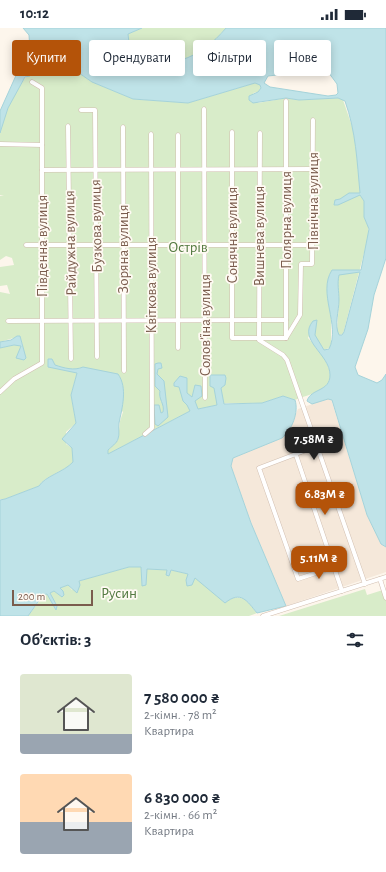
<!DOCTYPE html>
<html lang="uk">
<meta charset="utf-8">
<style>
body{margin:0;font-family:"Alegreya Sans",sans-serif;background:#f6f6f7;color:#1f2937;height:100vh;display:flex;flex-direction:column;font-size:15px;white-space:nowrap}
*{box-sizing:border-box;margin:0}
p{font-size:13px;color:#747a83}
.icon{flex:none;width:22px;height:22px;fill:none;stroke:currentColor;stroke-width:2;stroke-linecap:round;stroke-linejoin:round}
.map{position:relative;height:588px;overflow:hidden}
.sheet{display:flex;flex-direction:column;background:#fff;flex:1}
.sheet>*{flex:none}
.hud{position:absolute;left:12px;top:12px;width:362px;height:36px;display:flex;gap:8px}
.scale{position:absolute;left:12px;bottom:10px;width:81px;box-sizing:border-box;padding-left:4px;border:2px solid #7a5c4d;border-top:0;font-size:11px;line-height:14px;white-space:nowrap;color:#7a5c4d;-webkit-text-stroke:3px #fffaf3;paint-order:stroke}
.price{position:absolute;translate:-50% -34px;padding:0 9px;border-radius:8px;background:#b45309;color:#fff;font-size:13px;line-height:26px;filter:drop-shadow(0 1px 2px #0008)}
.price::after{content:'';position:absolute;left:50%;top:24px;width:12px;height:9px;margin-left:-6px;background:inherit;clip-path:polygon(0 0,100% 0,50% 100%)}
.price.current{background:#222;color:#fff}
ul{padding:0;list-style:none}
li{display:flex;align-items:center;gap:12px;height:100px;padding:0 20px}
li span{display:grid;place-items:center;flex:none;width:112px;height:80px;border-radius:4px;color:#555}
li>.icon{margin-inline-start:auto}
span .icon{width:48px;height:48px;fill:#fffc;stroke-width:1}
li b{font-size:17px}
h2{display:flex;justify-content:space-between;align-items:center;height:48px;padding:0 20px;font-size:17px}
.chip{padding:0 14px;border-radius:4px;background:#fff;box-shadow:0 2px 10px #0003;font-size:14px;line-height:36px}
.chip.current{background:#b45309;color:#fff}
.status{display:flex;justify-content:space-between;align-items:center;height:28px;padding:0 20px;background:#fff;direction:ltr}
.status svg{height:11px;fill:currentColor}
.map>svg:first-child{display:block}
.residential{fill:#f5e8da}
.green{fill:#d8ecc9}
.water{fill:#bfe3e8;stroke:#a5d3da;fill-rule:evenodd}
.lines{fill:none;stroke-linecap:round;stroke-linejoin:round}
.minor-casing{stroke:#d1beb0;stroke-width:5}
.minor{stroke:#fff;stroke-width:4}
.labels{text-anchor:middle;stroke-width:3.5;stroke-linejoin:round;paint-order:stroke}
.street-label{font-size:15px;fill:#7a5c4d;stroke:#fffaf3}
.park-label{font-size:15px;fill:#537a41;stroke:#fffaf3}
</style>
<div class="status"><b>10:12</b><svg viewBox="0 0 49 12"><path d="M0 12V9h3v3zM5 12V6h3v6zM10 12V3h3v9zM15 12V0h3v12zM26 1h20v11H26zM47 4h2v5h-2z"/></svg></div>
<div class="map">
<svg width="386" height="588" viewBox="0 0 386 588">
<rect width="100%" height="100%" fill="#fdf6ec"/>
<polygon class="residential" points="327,371 331,371 332,374 367,487 381,516 386,519 386,544 286,578 251,495 231,438 233,430 282,410 286,406 298,381"/>
<g class="green">
<path d="M142,0h84c-25,30 -60,47 -96,23l-2,-17z"/>
<path d="M46,17l10,12 36,25 41,17 55,4 67,-20 5,2 1,3 -3,4 -5,1 5,10 28,-5 13,2 39,-2 5,2 11,32 4,25 2,38 4,6v16l4,9 1,8 -26,100 -4,1 -2,-4 2,-29 -2,-18 2,-12 -11,24 3,18v33l-7,3 -10,-15 3,-15 -9,18c9,10 31,34 18,48 -7,7 -22,10 -31,14l-12,-4 -21,7h-35l-37,8 -82,43v-4l10,-10 2,-19 3,-9 -45,-43 -7,26 5,28 -10,9v12l6,4 2,14c-10,9 -29,14 -35,24l-34,13h-5v-151l14,-3 9,1 -3,-10 -20,6v-50l10,2 -3,-9 -7,1v-19l14,-2 -2,-7 -6,-2 -6,4v-64h4l-4,-1c0,-18 0,-44 0,-62 3,-15 17,-53 31,-59l-2,-4z"/>
<path d="M129,539h12l1,18 5,-16 20,1 2,6 2,-6 17,4 -2,10 9,-6 35,21c16,-4 17,3 27,14l-8,3h-221l16,-21 4,-1 8,16 1,-4 -7,-13 4,-2 7,5h3l-5,-8 9,-3 4,5 7,-9z"/>
<polygon points="365,561 367,567 386,561 386,588 279,588"/>
</g>
<g class="water">
<path d="M23,0h119l-14,6 2,17c35,24 71,7 96,-23h160v230l-12,37 -6,34 -13,38 3,8 19,8 5,-3 4,-6v173l-5,-3 -14,-29 -35,-115 -4,-1 -16,5 -5,-3c4,-13 23,-9 23,-26 0,-21 -33,-35 -17,-54l4,-1 -2,15 9,15 5,-1c12,-24 -12,-56 3,-79h29l8,-41 -5,-12v-16l-4,-6 -22,10h-4l1,-5 5,-1 9,-6h11c-3,-32 -4,-61 -15,-92l-7,-3 -39,2 -13,-2 -33,5 -4,-3v-4l9,-4 3,-4 -1,-3 -5,-2 -67,20 -55,-4 -41,-17 -36,-25 -10,-12 -17,25 1,6 -5,1 -17,31 -8,25v-22l18,-40 9,-12 3,-9 -1,-15zM323,37l14,19 1,9 -2,2 -8,1 -58,-9 -6,-4 4,-7 45,-5zM360,244l-16,60 -2,3h-3c-5,-10 0,-24 0,-35 0,-9 -2,-16 0,-25z"/>
<polygon points="17,308 20,308 26,330 24,332 16,330 21,318 14,317 0,320 0,314 11,312"/>
<path d="M48,331h4l3,6c9,3 19,6 28,2l35,7c10,14 4,34 1,49 -1,5 1,11 -1,16 -1,4 -7,8 -10,11v4l82,-43 -3,-6 -4,-4 -4,-14 -5,-1v-3l6,-7 7,2v15l5,4 3,-12 6,1 1,10 -7,5 3,8 19,-4 -3,-17 -4,-2v-11h15l1,3 -1,7 -4,3 3,16 38,-1 21,-7 12,4c4,12 -3,30 -13,38l-49,20 -2,8 20,57 35,83 -29,7c-10,-12 -16,-23 -32,-10l-30,-25 -3,7 -5,1 -1,-6 2,-6 -17,-4 -2,6 -3,-1 1,-5 -20,-1 -1,16 -4,1 -1,-19h-12l-50,14 1,4 -3,8 -9,-8 -8,3 3,3 1,4 -2,2 -8,-6 -4,2 7,13 -1,4 -9,-16 -4,1 -15,21h-28v-116l5,-1 34,-13c6,-10 25,-14 34,-24l-1,-14 -10,-9 14,-16 -5,-28 6,-22 -29,-6z"/>
<path d="M158,335h3l1,5 -4,1 -1,5 7,7 4,36 -10,9 -3,-2 -1,-19h5l2,8 2,-1c2,-8 -5,-13 -3,-21l-5,-5v-22z"/>
</g>
<g class="lines">
<defs>
<g id="minor">
<polyline points="204,81 205,370"/>
<polyline points="81,82 95,82 97,329"/>
<polyline points="68,98 71,331"/>
<polyline points="123,99 124,343"/>
<polyline points="232,104 232,310 286,310"/>
<polyline points="260,105 259,312 283,327 287,332 365,556"/>
<polyline points="0,116 42,117"/>
<polyline points="42,142 313,141"/>
<polyline points="26,217 312,217"/>
<polyline points="8,293 286,292"/>
<polyline points="286,310 286,73"/>
<polyline points="286,310 300,287 301,236 312,236 313,92"/>
<polyline points="178,320 178,107"/>
<polyline points="0,364 14,351 42,335 42,60 32,54"/>
<polyline points="145,406 152,400 151,106"/>
<polyline points="317,418 259,440 298,551 334,539"/>
<polyline points="296,427 342,563"/>
<polyline points="380,551 386,570"/>
<polyline points="263,588 386,549"/>
</g>
</defs>
<use href="#minor" class="minor-casing"/>
<use href="#minor" class="minor"/>
</g>
<g class="labels">
<g class="street-label">
<text transform="translate(313 173) rotate(-90)" y="5">Північна вулиця</text>
<text transform="translate(286 192) rotate(-90)" y="5">Полярна вулиця</text>
<text transform="translate(96 198) rotate(-91)" y="5">Бузкова вулиця</text>
<text transform="translate(232 207) rotate(-90)" y="5">Сонячна вулиця</text>
<text transform="translate(259 208) rotate(-90)" y="5">Вишнева вулиця</text>
<text transform="translate(70 215) rotate(-91)" y="5">Райдужна вулиця</text>
<text transform="translate(42 218) rotate(-90)" y="5">Південна вулиця</text>
<text transform="translate(123 221) rotate(-90)" y="5">Зоряна вулиця</text>
<text transform="translate(151 257) rotate(-90)" y="5">Квіткова вулиця</text>
<text transform="translate(205 297) rotate(-90)" y="5">Соловʼїна вулиця</text>
</g>
<g class="park-label">
<text x="188" y="224">Острів</text>
<text x="119" y="570">Русин</text>
</g>
</g>
</svg>
<div class="scale">200 m</div>
<b class="price current" style="left:314px;top:433px">7.58M ₴</b>
<b class="price" style="left:325px;top:488px">6.83M ₴</b>
<b class="price" style="left:319px;top:552px">5.11M ₴</b>
<div class="hud">
<a class="chip current">Купити</a>
<a class="chip">Орендувати</a>
<a class="chip">Фільтри</a>
<a class="chip">Нове</a>
</div>
</div>
<section class="sheet">
<h2>Об’єктів: 3<svg class="icon" aria-label="filters" viewBox="0 0 24 24"><path d="M4 7h16M4 17h16"/><circle cx="9" cy="7" r="2"/><circle cx="15" cy="17" r="2"/></svg></h2>
<ul>
<li><span style="background:linear-gradient(#dfe7d0 75%,#9aa5b1 0)"><svg class="icon" aria-label="home" viewBox="0 0 24 24"><path d="M3 11l9-7 9 7M6 9v11h12V9"/></svg></span><div><b>7 580 000 ₴</b><p>2-кімн. · 78 m²</p><p>Квартира</p></div></li>
<li><span style="background:linear-gradient(#ffd9b3 60%,#9aa5b1 0)"><svg class="icon" aria-label="home" viewBox="0 0 24 24"><path d="M3 11l9-7 9 7M6 9v11h12V9"/></svg></span><div><b>6 830 000 ₴</b><p>2-кімн. · 66 m²</p><p>Квартира</p></div></li>
</ul>
</section>
